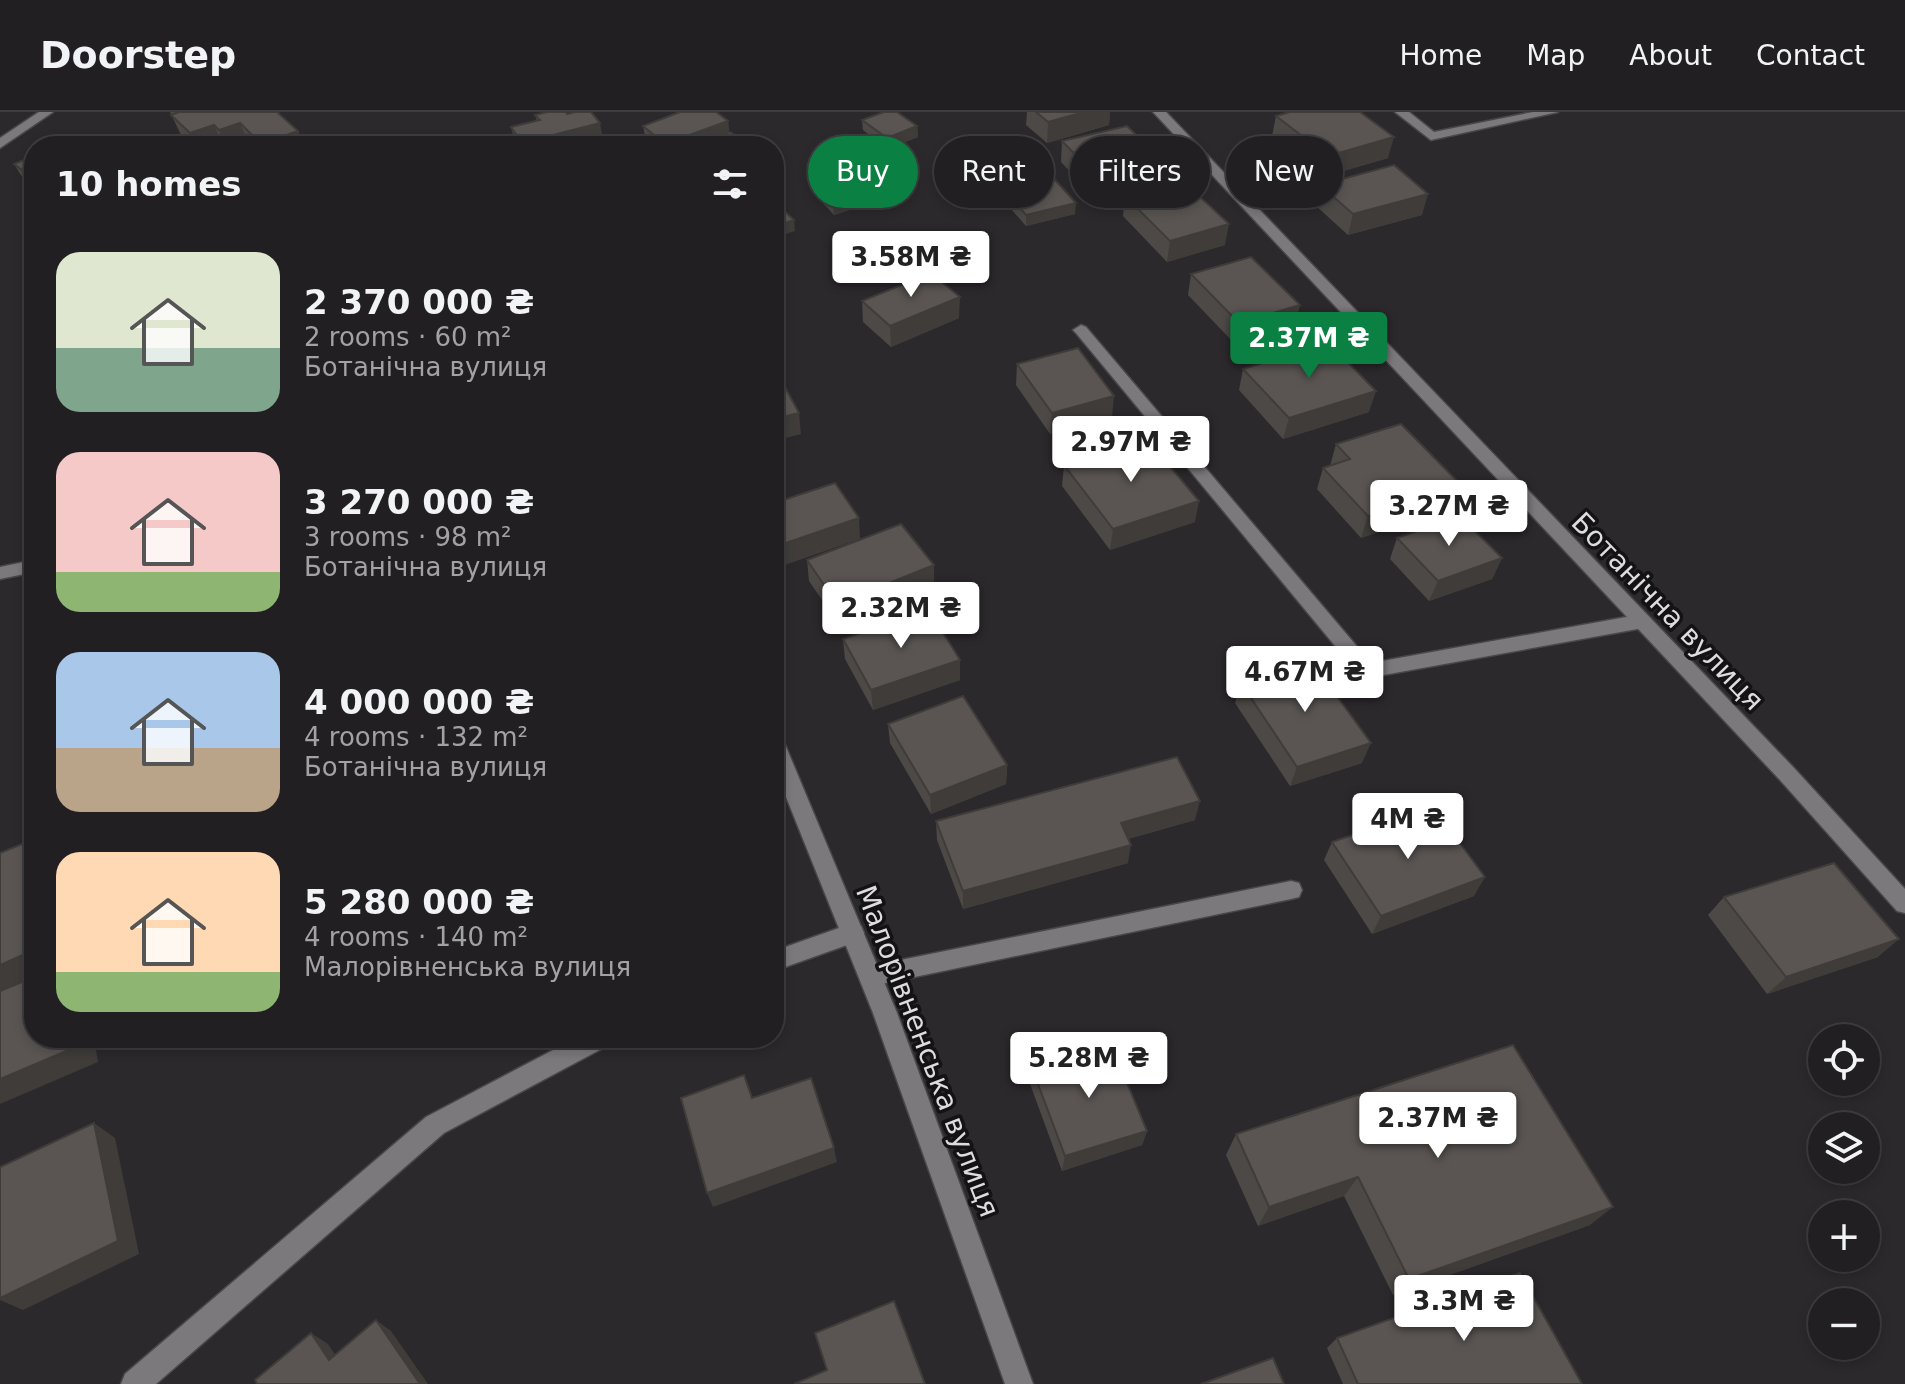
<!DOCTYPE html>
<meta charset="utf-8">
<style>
body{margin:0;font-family:"DejaVu Sans",sans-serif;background:#29272a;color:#f1f3f6;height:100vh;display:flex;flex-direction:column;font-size:30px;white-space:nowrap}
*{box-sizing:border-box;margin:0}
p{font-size:26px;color:#a2a2a5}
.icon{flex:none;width:44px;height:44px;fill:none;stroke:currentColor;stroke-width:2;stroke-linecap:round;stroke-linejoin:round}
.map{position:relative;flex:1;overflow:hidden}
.panel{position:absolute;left:24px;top:24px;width:760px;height:912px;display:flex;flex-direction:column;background:#211f22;border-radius:32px;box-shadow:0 4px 12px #0003,0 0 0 2px #3e3d40}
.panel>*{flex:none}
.hud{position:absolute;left:808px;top:24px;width:760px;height:72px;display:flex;gap:16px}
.fabs{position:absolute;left:1808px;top:912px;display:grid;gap:16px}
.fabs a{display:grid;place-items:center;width:72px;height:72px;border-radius:50%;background:#211f22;box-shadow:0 4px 12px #0003,0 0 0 2px #3e3d40;font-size:40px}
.price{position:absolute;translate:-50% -68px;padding:0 18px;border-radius:8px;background:#fff;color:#222;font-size:26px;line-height:52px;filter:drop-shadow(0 2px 4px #0008)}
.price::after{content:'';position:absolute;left:50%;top:48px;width:24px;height:18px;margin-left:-12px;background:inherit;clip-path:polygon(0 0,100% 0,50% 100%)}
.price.on{background:#0b8043;color:#fff}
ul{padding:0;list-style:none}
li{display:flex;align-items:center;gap:24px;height:200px;padding:0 32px}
li span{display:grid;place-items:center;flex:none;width:224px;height:160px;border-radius:24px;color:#555}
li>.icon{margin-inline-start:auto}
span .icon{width:96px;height:96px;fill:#fffc;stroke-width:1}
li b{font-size:34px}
h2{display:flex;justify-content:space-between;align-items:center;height:96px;padding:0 32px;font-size:34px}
.chip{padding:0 28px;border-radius:36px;background:#211f22;box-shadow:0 4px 12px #0003,0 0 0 2px #3e3d40;font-size:28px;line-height:72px}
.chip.on{background:#0b8043;color:#fff}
header{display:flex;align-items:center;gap:48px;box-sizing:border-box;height:112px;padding:0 40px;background:#211f22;border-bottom:2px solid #3e3d40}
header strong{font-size:38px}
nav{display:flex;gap:44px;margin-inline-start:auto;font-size:28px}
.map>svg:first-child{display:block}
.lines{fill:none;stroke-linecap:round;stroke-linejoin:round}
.service-casing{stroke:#494749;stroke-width:3}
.minor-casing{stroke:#494749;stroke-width:3}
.tertiary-casing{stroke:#494749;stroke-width:3}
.service{fill:#7c797d;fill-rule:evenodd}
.minor{fill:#7c797d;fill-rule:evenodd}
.tertiary{fill:#7c797d;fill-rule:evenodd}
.wall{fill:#4d4947}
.shaded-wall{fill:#3f3c3a}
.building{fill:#5a5553;stroke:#3f3c3a;stroke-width:2}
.labels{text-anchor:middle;stroke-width:7;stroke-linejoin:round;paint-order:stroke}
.street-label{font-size:28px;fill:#dedcde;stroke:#131214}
</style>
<header>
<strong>Doorstep</strong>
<nav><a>Home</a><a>Map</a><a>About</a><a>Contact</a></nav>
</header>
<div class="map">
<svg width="1905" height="1272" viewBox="0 0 1905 1272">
<rect width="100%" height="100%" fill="#2c292d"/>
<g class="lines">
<defs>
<g id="service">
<polygon points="1081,213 1086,215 1371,551 1643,502 1652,509 1643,516 1367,566 1360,564 1076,221 1073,218"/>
<polygon points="1291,769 1299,771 1302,778 1299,785 1291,787 871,874 863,871 860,864 863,857 871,854"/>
</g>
<g id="minor">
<polygon points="39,0 53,0 0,36 0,26"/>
<polygon points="1153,0 1166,0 1794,656 1905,777 1905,801 1897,799 1780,668"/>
<polygon points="1395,0 1409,0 1434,20 1533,0 1558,0 1431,28"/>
<polygon points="853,811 861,814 864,821 861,828 774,859 774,839"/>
<polygon points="576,926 611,926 607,934 444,1021 156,1272 121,1272 125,1262 426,1005"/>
</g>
<g id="tertiary">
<polygon points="34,448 34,460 0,467 0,455"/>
<polygon points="774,622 781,624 784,630 897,901 1033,1272 1005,1272 873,901 774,655"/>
</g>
</defs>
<use href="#service" class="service-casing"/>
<use href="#minor" class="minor-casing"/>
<use href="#tertiary" class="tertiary-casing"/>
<use href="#service" class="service"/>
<use href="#minor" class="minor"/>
<use href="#tertiary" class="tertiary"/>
</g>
<g class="wall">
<polygon points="170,0 280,0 278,1 298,19 304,34 251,34 249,32 242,34 193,34 181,23"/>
<polygon points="1027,0 1110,0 1109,13 1047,31 1026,13"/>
<polygon points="567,2 602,22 555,34 519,34 514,26 511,15 537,9 535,3"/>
<polygon points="1276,4 1388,46 1323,65 1272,24"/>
<polygon points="862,8 917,14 918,25 887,37 863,18"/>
<polygon points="728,9 729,20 691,34 656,34 645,24 643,14"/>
<polygon points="1062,29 1163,49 1161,70 1095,86 1061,50"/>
<polygon points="34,44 34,79 27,73 14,52"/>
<polygon points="809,66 871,91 834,103 810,77"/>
<polygon points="997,70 1075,102 1026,114 997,81"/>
<polygon points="1320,73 1422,103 1348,123 1315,93"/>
<polygon points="1125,84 1225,133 1167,150 1123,104"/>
<polygon points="1191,162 1295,215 1235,232 1188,183"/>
<polygon points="862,189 959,206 891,235 863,210"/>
<polygon points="1017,252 1112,305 1050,322 1016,273"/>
<polygon points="1243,257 1369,300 1283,327 1239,278"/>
<polygon points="1336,332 1462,374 1453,395 1361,426 1317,377 1323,356 1330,354"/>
<polygon points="1064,353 1195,410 1110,438 1062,374"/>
<polygon points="1397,426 1502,446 1492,467 1429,489 1390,447"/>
<polygon points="807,448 934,474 839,513 809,469"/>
<polygon points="843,527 960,568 873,598 845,547"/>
<polygon points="1241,571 1362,651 1290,674 1235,591"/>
<polygon points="888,612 1007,653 1006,672 931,702 890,631"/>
<polygon points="1195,708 1128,727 1128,751 963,797 937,728 936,709"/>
<polygon points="1332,730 1474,784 1372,822 1324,748"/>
<polygon points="1724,785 1878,845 1767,882 1708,803"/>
<polygon points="1032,956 1147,1019 1142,1033 1062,1059 1030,972"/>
<polygon points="1236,1022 1590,1113 1393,1183 1344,1084 1258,1114 1226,1043"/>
<polygon points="1337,1226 1582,1272 1343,1272 1327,1236"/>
</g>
<g class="shaded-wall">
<polygon points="1084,0 1110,0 1109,13 1047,31 1048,10"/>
<polygon points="728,9 729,20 691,34 666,34 665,32"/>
<polygon points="240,11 249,32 242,34 226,34 219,18"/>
<polygon points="600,11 602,22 555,34 522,34 522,31"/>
<polygon points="214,13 223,33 197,34 190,21"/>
<polygon points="917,14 918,25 887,37 887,26"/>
<polygon points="298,19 304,34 262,34 261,32"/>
<polygon points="1394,25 1388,46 1323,65 1328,44"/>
<polygon points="1163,49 1161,70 1095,86 1097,65"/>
<polygon points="870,81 871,91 834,103 833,92"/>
<polygon points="1428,82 1422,103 1348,123 1353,102"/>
<polygon points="1076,91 1075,102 1026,114 1026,103"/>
<polygon points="794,108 795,119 774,126 774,115"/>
<polygon points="1229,112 1225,133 1167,150 1170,129"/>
<polygon points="960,185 959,206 891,235 890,214"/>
<polygon points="1300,193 1295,215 1235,232 1239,211"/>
<polygon points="1376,279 1369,300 1283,327 1289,306"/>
<polygon points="1114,284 1112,305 1050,322 1052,301"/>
<polygon points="799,301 801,322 774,329 774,307"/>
<polygon points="1462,374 1453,395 1361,426 1368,404"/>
<polygon points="1199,389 1195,410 1110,438 1113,417"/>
<polygon points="859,406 860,427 776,456 774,435"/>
<polygon points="1502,446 1492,467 1429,489 1438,469"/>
<polygon points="934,453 934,474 839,513 837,492"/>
<polygon points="960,548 960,568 873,598 871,578"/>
<polygon points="1371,631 1362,651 1290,674 1297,655"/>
<polygon points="1007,653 1006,672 931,702 930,683"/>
<polygon points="1200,689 1195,708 1117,730 1121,711"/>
<polygon points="1131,733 1128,751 963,797 963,779"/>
<polygon points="1485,765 1474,784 1372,822 1381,804"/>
<polygon points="1899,827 1878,845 1767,882 1786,865"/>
<polygon points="34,838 34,864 0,880 0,853"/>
<polygon points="77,926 94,926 98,950 0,992 0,967"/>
<polygon points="94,1011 115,1026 139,1142 23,1198 0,1188 0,1186"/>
<polygon points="1147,1019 1142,1033 1062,1059 1065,1044"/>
<polygon points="834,1036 837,1050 713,1095 707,1081"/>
<polygon points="1358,1065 1344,1084 1258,1114 1269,1095"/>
<polygon points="1613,1095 1590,1113 1393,1183 1409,1167"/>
<polygon points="376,1208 391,1219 428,1272 420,1272"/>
<polygon points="311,1221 328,1232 345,1258 329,1248"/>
</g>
<g class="building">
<polygon points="179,0 277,0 298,19 261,32 240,11 219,18 214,13 190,21 171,3"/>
<polygon points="547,0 566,0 567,2 575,0 591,0 600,11 522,31 511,15 540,8 535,3"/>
<polygon points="680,0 716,0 728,9 665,32 643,14"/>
<polygon points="884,0 897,0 917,14 887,26 862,8"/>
<polygon points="1036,0 1084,0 1048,10"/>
<polygon points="1290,0 1360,0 1394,25 1328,44 1276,4"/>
<polygon points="1127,14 1163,49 1097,65 1062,29"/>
<polygon points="730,20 752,34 695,34"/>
<polygon points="34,44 34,67 14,52"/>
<polygon points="1394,53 1428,82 1353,102 1320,73"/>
<polygon points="845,56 870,81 833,92 809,66"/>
<polygon points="1047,59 1076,91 1026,103 997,70"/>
<polygon points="1183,69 1229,112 1170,129 1125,84"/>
<polygon points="774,90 775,90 794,108 774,115"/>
<polygon points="1251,145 1300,193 1239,211 1191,162"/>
<polygon points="931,161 960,185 890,214 862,189"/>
<polygon points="1329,231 1376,279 1289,306 1243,257"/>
<polygon points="1078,236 1114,284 1052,301 1017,252"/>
<polygon points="779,264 799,301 774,307 774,266"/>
<polygon points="1401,312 1462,374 1368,404 1323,356 1350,347 1336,332"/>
<polygon points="1147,327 1199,389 1113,417 1064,353"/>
<polygon points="835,371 859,406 774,435 774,391"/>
<polygon points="1460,404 1502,446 1438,469 1397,426"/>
<polygon points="901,412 934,453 837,492 807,448"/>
<polygon points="929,498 960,548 871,578 843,527"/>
<polygon points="1312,550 1371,631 1297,655 1241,571"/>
<polygon points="963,584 1007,653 930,683 888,612"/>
<polygon points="1177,645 1200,689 1121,711 1131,733 963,779 936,709"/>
<polygon points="1433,695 1485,765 1381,804 1332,730"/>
<polygon points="34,727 34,838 0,853 0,741"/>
<polygon points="1834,751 1899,827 1786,865 1724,785"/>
<polygon points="34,865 34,926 77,926 78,934 0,967 0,879"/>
<polygon points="1111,932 1147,1019 1065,1044 1032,956"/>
<polygon points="1513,933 1613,1095 1409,1167 1358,1065 1269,1095 1236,1022"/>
<polygon points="744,963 752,986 811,966 834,1036 707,1081 681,986"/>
<polygon points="94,1011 118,1129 0,1186 0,1055"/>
<polygon points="1520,1161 1582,1272 1358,1272 1337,1226"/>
<polygon points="894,1189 925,1272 794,1272 827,1258 815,1221"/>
<polygon points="376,1208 420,1272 257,1272 255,1268 311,1221 329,1248"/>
<polygon points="1273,1246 1284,1272 1201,1272"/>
</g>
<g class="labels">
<g class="street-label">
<text transform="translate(1668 499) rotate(46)" y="10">Ботанічна вулиця</text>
<text transform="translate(928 939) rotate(69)" y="10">Малорівненська вулиця</text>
</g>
</g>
</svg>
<div class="fabs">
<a><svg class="icon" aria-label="locate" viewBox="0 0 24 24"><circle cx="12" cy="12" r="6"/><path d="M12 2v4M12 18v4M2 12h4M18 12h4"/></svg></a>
<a><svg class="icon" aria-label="layers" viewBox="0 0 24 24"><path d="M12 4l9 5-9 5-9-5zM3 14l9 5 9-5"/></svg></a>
<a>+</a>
<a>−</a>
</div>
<b class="price" style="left:911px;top:187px">3.58M ₴</b>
<b class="price on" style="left:1309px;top:268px">2.37M ₴</b>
<b class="price" style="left:1131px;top:372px">2.97M ₴</b>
<b class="price" style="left:1449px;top:436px">3.27M ₴</b>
<b class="price" style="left:901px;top:538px">2.32M ₴</b>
<b class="price" style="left:1305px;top:602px">4.67M ₴</b>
<b class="price" style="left:1408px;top:749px">4M ₴</b>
<b class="price" style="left:1089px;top:988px">5.28M ₴</b>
<b class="price" style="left:1438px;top:1048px">2.37M ₴</b>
<b class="price" style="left:1464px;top:1231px">3.3M ₴</b>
<div class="hud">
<a class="chip on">Buy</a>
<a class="chip">Rent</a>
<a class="chip">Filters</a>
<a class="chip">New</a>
</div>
<section class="panel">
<h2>10 homes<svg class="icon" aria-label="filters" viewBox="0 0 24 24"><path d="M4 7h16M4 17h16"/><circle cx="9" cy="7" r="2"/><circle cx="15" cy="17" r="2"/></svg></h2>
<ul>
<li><span style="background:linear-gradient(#dfe7d0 60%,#7fa58c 0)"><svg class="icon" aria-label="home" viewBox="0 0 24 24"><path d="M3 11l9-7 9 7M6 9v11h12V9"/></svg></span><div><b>2 370 000 ₴</b><p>2 rooms · 60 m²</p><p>Ботанічна вулиця</p></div></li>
<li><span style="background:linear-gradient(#f6c9c9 75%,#8fb573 0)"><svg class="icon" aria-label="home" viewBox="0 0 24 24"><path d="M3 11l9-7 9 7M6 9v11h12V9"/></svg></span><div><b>3 270 000 ₴</b><p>3 rooms · 98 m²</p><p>Ботанічна вулиця</p></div></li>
<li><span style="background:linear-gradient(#a9c7e8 60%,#b9a48a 0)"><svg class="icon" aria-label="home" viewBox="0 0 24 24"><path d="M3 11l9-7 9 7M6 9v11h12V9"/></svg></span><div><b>4 000 000 ₴</b><p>4 rooms · 132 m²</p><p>Ботанічна вулиця</p></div></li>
<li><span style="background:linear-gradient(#ffd9b3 75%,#8fb573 0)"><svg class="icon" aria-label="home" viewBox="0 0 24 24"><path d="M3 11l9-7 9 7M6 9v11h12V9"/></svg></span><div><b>5 280 000 ₴</b><p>4 rooms · 140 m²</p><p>Малорівненська вулиця</p></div></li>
</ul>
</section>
</div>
